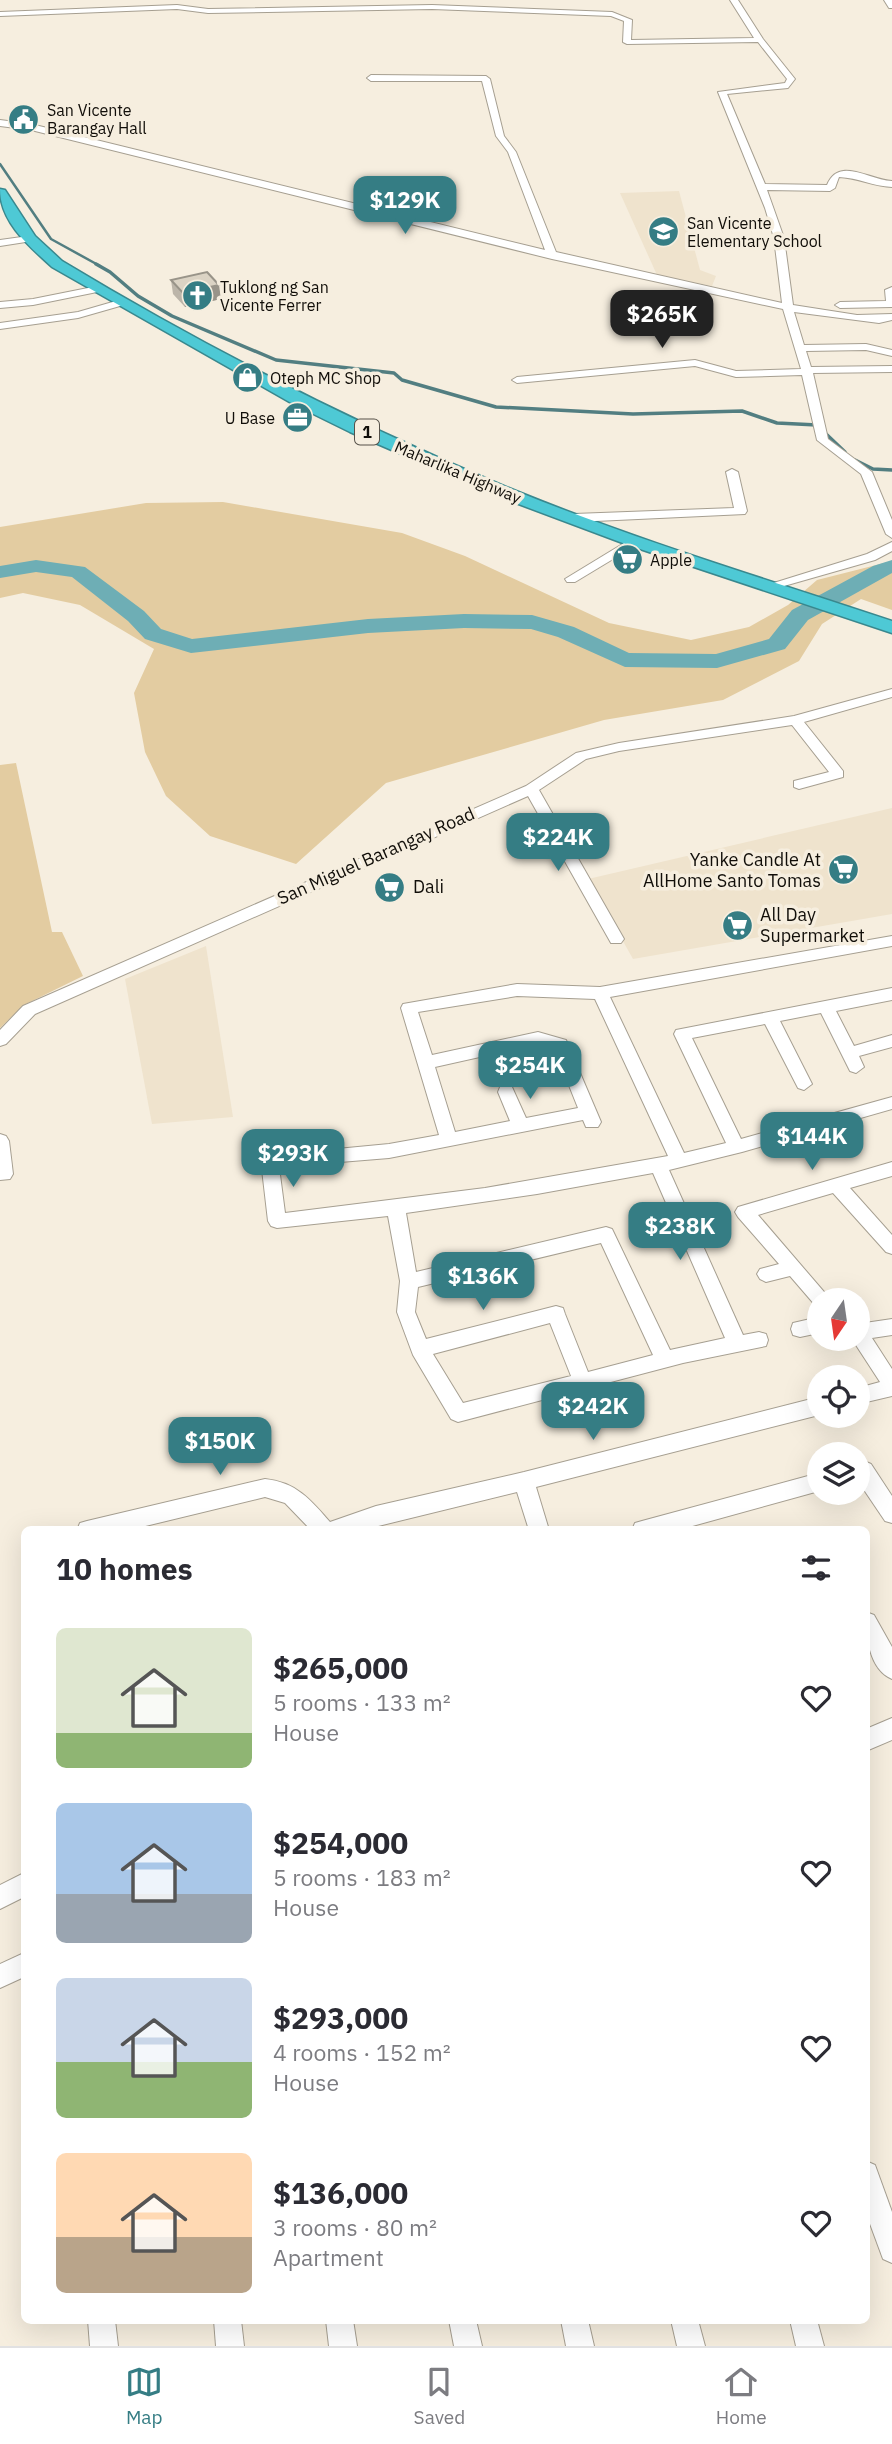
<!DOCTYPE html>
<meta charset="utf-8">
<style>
body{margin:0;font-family:"IBM Plex Sans",sans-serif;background:#f7f7f7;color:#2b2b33;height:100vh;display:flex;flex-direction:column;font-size:26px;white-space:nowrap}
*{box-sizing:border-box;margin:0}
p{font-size:23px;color:#7c7c81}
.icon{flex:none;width:38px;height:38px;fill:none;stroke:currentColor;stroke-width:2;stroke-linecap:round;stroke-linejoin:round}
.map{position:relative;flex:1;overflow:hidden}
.side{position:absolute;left:21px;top:1526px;width:849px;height:798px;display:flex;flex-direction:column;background:#fff;border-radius:10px;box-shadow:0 7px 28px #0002}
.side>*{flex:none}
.needle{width:46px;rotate:193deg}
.controls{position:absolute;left:807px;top:1288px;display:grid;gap:14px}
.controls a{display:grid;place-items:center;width:63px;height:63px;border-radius:50%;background:#fff;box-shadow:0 7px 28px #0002;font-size:35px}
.price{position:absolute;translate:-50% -60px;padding:0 16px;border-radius:14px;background:#357d84;color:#fff;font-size:23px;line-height:46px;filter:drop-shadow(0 2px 4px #0008)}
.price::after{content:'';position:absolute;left:50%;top:42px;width:21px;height:16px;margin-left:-10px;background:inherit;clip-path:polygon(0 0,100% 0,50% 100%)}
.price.current{background:#222;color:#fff}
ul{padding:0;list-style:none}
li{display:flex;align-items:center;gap:21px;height:175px;padding:0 35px}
li span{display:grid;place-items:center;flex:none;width:196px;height:140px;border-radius:10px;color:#555}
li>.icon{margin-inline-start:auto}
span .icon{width:84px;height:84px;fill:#fffc;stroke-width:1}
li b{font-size:30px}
h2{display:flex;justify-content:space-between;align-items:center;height:84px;padding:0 35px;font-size:30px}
.tabs{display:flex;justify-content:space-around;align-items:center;height:98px;border-top:2px solid #e1e1e2;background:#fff;font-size:19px;color:#7c7c81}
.tabs a{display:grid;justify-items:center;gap:4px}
.tabs .current{color:#357d84}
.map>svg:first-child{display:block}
.built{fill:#efe3cd}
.green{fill:#e3cca1}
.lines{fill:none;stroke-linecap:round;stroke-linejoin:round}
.stream-far1{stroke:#527e81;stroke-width:2.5}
.stream{stroke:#527e81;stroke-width:3.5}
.river{fill:#6eaeb5;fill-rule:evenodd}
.minor-casing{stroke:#a69f91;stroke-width:2}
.highway-casing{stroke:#39888e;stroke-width:3}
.minor{fill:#fff;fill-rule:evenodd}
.highway{fill:#4ec9d5;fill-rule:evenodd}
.wall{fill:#bcb5a9}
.shaded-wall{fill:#999489}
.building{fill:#dbd3c4;stroke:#999489;stroke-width:2}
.labels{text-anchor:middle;stroke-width:7;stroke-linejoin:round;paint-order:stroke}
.far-poi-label{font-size:16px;fill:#110e09;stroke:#f6eedf;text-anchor:start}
.shield{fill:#f6eedf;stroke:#565149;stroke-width:2}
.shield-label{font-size:16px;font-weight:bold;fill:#110e09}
.far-street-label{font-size:16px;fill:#110e09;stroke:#f6eedf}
.street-label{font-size:18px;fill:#110e09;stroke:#f6eedf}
.poi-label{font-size:18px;fill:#110e09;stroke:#f6eedf;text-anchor:start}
</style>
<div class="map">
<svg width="892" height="2346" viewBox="0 0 892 2346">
<rect width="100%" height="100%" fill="#f6eedf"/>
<g class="built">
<polygon points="679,191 700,270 716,276 712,286 657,275 620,193"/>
<polygon points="892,808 892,914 633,959 588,879"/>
<polygon points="206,946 233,1117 152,1124 125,979"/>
</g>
<g class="green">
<polygon points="223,502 402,533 465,556 609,623 691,640 749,627 788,605 817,580 892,561 892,610 861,599 822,624 799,661 723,700 604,720 386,783 296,864 210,836 166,796 145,752 134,693 154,649 80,605 23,593 0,598 0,527 146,503"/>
<polygon points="16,763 52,932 62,932 83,976 24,1005 0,1028 0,765"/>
</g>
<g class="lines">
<polyline class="stream-far1" points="0,164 51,239 100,266"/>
<g class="stream">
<polyline points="96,264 110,272 138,296 172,316 276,360 394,373 402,380 496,407 633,414 742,411 777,423 817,425"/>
<polyline points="824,432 845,452"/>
<polyline points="855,460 873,469 892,470"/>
</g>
<polygon class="river" points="36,560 85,567 144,611 161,629 192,639 368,619 464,614 532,615 574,627 629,653 716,654 769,639 792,610 873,566 892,560 892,573 808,620 785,649 717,668 625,667 558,637 531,629 464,628 368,633 191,653 145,639 128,621 72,577 36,572 0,578 0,566"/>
<defs>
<g id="minor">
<path d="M730,0h8l25,39 32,40 -7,9 -61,6 38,90 62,1c12,-29 42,-5 65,-4v6c-20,-1 -33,-9 -53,-10l-4,11 -5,3 -63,-1 17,48 9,67 64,10 35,-1v6l-13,3 -85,-11 10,33 62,-1 26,6v6l-26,-6 -60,1 5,16 81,-1v6l-79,1 15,66 44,33 20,48v18l-6,-4 -25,-60 -44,-34 -15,-65 -66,2 -41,-11 -178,17 -5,-3 5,-3 178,-17 41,11 65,-2 -18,-60 -231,-50 -521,-129 -31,-4v-6l31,4 514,126 -37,-98 -12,-16 -14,-55h-111l-4,-3 4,-3 115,1 4,3 14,57 12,16 40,100 226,51 -8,-65 -9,-30 -47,-116 67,-9 2,-4 -29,-37 -131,2 -4,-2 1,-21 -13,-5 -179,-7 -224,4 -31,-4 -177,7v-4l177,-7 31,4 224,-4 180,7 20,8 -1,20 123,-2z"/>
<polygon points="884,0 892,0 892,8 889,8"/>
<polygon points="29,236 34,239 32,241 0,246 0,240"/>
<polygon points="98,286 103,289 102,291 33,305 0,308 0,302 33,299"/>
<polygon points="892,287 892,307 840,308 835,305 840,302 886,301 885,290"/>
<polygon points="123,299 127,300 127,304 78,318 0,329 0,323 78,312"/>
<polygon points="732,469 738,472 747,511 745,514 574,522 568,518 574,514 734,508 726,472"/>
<polygon points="634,537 638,538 638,544 575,582 567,582 565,579"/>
<polygon points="892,542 892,551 875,560 770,590 764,586 867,554"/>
<polygon points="892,689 892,697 804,722 843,771 843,777 799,789 794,787 794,781 829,772 792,725 619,751 586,759 539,790 624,939 621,943 611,943 528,796 35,1014 6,1044 0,1046 0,1030 23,1006 526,786 576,753 619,743 794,716"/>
<path d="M892,936v10l-282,51 74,156 42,-10 -52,-109 2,-4 216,-42v12l-56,11 18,35 38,-11v12l-33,9 5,11 -8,6 -6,-2 -29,-58 -41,8 32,63 -8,6 -6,-2 -33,-64 -73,14 49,101 151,-42v12l-150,43 -73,18 74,165 16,-3 7,2 2,6 -2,6 -83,17 -225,59 -7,-3 -38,-64 -16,-43 3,-31 -12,-65 -111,12 -6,-2 -3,-5 -7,-60 3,-5 125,-12 50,-9 -38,-127 2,-4 114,-20 83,3zM517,996l78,3 73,157 -183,32 -200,25 -6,-46 110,-9 194,-38 3,7h12l3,-5 -35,-82 -28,-8 -106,23 -14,-43zM538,1044l16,4 24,60 -52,10 -14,-31h-12l-2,5 12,29 -55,11 -20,-65zM653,1173l72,165 -55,12 -58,-121 -6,-2 -190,45 -10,-59 131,-19zM601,1243l52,112 -65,17 -23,-58 -2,-6 -7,-2 -130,33 -11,-27 3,-25zM550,1323l21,53 -108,27 -30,-49z"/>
<polygon points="0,1134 6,1136 9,1141 13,1174 10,1179 0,1180"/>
<polygon points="892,1162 892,1176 850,1188 892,1235 892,1254 886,1252 833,1193 758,1215 831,1300 819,1300 819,1307 815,1305 790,1276 766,1282 760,1279 757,1274 760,1269 779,1264 738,1217 735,1212 738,1207"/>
<polygon points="819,1317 819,1333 800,1337 793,1335 791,1329 793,1323"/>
<polygon points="892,1319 892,1335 872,1338 892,1369 892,1396 858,1404 858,1388 880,1382 852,1339 858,1339 858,1324"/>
<path d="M819,1397v18l-283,72 13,43h-20l-12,-38 -155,38h-51l-26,-27 -20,-6 -136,33h-52l3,-7 7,-2 178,-42c31,3 46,21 65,43l46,-16 148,-34z"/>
<polygon points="864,1461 871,1464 892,1496 892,1523 885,1521 858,1481 858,1463"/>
<polygon points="819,1473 819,1491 678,1530 632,1530 635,1523 642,1521"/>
<path d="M866,1612l8,3 18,32v32c-24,-10 -26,-45 -26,-67z"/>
<polygon points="892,1718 892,1740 866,1751 866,1729"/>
<polygon points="24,1873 24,1897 0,1909 0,1885"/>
<polygon points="24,1953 24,1977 0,1988 0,1964"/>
<polygon points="866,2161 875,2165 892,2212 892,2263 883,2259 866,2213"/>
<polygon points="88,2320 115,2320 118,2346 90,2346"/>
<polygon points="214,2320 241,2320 244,2346 216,2346"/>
<polygon points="326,2320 353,2320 357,2346 329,2346"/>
<polygon points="449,2320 476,2320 482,2346 454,2346"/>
<polygon points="561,2320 588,2320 594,2346 566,2346"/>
<polygon points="671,2320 698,2320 705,2346 677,2346"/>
<polygon points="790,2320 817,2320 824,2346 796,2346"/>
</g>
<path id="highway" d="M0,189l5,1 30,46 27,25c146,88 297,165 454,230 123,50 250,88 376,130v12l-264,-88 -123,-46 -155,-67 -57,-28 -241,-137c-23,-21 -52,-45 -52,-78z"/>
</defs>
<use href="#minor" class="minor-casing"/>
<use href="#highway" class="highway-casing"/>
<use href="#minor" class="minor"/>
<use href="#highway" class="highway"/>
</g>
<polygon class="wall" points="171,280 221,299 185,307 173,294"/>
<polygon class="shaded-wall" points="219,285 221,299 185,307 183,293"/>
<polygon class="building" points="207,272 219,285 183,293 171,280"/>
<defs>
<symbol id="civic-disc" viewBox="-11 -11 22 22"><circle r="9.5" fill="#357d84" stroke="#f6eedf"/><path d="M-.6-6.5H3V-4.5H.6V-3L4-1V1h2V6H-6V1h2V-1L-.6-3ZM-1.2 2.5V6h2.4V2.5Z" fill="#fff"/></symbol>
<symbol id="school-disc" viewBox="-11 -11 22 22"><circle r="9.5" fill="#357d84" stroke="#f6eedf"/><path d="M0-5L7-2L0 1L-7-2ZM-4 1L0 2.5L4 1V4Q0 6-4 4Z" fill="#fff"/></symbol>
<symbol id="church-disc" viewBox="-11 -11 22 22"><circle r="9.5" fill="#357d84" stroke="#f6eedf"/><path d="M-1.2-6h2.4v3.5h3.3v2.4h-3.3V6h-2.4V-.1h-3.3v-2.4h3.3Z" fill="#fff"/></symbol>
<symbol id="shop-disc" viewBox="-11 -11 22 22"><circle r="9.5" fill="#357d84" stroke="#f6eedf"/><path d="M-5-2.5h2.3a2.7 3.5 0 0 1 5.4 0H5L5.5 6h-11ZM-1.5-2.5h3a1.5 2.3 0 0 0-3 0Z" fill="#fff"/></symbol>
<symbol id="office-disc" viewBox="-11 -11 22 22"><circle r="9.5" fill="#357d84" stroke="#f6eedf"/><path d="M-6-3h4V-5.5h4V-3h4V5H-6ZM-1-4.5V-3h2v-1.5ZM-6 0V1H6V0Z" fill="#fff"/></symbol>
<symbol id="supermarket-disc" viewBox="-11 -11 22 22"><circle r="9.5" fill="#357d84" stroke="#f6eedf"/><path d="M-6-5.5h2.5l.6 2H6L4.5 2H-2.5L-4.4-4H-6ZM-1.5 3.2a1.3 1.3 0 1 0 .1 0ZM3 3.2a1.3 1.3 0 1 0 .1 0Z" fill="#fff"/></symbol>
</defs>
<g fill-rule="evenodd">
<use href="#civic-disc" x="6" y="102" width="35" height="35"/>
<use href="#school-disc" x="646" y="214" width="35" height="35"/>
<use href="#church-disc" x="180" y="278" width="35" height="35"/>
<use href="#shop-disc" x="230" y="360" width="35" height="35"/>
<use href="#office-disc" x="280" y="400" width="35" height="35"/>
<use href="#supermarket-disc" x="610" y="542" width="35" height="35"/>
<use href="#supermarket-disc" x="826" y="852" width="35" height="35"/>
<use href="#supermarket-disc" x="372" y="870" width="35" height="35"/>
<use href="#supermarket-disc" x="720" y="908" width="35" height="35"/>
</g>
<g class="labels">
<g class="far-poi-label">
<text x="47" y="116">San Vicente<tspan x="47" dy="18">Barangay Hall</tspan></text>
<text x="687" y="229">San Vicente<tspan x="687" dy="18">Elementary School</tspan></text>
<text x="220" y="293">Tuklong ng San<tspan x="220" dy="18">Vicente Ferrer</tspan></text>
<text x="270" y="384">Oteph MC Shop</text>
<text x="275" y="424" text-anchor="end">U Base</text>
<text x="650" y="566">Apple</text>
</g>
<rect class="shield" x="355" y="419.5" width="24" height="25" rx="5"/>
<g class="shield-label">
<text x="367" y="438">1</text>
</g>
<g class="far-street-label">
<text transform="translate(458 472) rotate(23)" y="6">Maharlika Highway</text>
</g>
<g class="street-label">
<text transform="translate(376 856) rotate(-24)" y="6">San Miguel Barangay Road</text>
</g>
<g class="poi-label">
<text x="821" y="866" text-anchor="end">Yanke Candle At<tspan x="821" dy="21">AllHome Santo Tomas</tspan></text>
<text x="413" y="893">Dali</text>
<text x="760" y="921">All Day<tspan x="760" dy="21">Supermarket</tspan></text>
</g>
</g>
</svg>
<div class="controls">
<a><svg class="needle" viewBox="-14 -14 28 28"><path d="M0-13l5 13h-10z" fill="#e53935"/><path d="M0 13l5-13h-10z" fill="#7c7c81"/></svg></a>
<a><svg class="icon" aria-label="locate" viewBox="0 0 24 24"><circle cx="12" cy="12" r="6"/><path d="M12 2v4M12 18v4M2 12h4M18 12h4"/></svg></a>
<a><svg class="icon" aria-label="layers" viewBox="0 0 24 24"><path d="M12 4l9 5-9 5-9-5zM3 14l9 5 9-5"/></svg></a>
</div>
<b class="price" style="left:405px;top:236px">$129K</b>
<b class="price current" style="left:662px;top:350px">$265K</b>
<b class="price" style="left:558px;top:873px">$224K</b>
<b class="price" style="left:530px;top:1101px">$254K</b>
<b class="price" style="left:812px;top:1172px">$144K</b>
<b class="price" style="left:293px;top:1189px">$293K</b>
<b class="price" style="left:680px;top:1262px">$238K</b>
<b class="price" style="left:483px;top:1312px">$136K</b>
<b class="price" style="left:593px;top:1442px">$242K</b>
<b class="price" style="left:220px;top:1477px">$150K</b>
<section class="side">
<h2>10 homes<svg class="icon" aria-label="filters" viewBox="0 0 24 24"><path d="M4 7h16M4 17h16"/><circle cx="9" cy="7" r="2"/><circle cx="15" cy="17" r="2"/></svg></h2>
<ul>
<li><span style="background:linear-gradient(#dfe7d0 75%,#8fb573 0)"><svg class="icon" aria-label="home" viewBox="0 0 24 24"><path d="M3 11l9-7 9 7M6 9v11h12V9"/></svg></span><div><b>$265,000</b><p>5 rooms · 133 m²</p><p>House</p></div><svg class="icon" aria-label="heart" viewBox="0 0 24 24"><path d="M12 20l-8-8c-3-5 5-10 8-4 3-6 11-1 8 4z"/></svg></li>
<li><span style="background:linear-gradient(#a9c7e8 65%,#9aa5b1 0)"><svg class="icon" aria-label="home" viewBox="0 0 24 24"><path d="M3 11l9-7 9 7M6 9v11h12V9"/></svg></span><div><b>$254,000</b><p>5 rooms · 183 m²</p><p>House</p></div><svg class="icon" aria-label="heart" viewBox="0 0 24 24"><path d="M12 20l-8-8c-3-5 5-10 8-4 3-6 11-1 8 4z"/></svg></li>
<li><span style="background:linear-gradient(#c9d6e8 60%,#8fb573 0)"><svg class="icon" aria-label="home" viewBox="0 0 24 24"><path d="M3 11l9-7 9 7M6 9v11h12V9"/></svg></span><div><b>$293,000</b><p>4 rooms · 152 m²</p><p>House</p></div><svg class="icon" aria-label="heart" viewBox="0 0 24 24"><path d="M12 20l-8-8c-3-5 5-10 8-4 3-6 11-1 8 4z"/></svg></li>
<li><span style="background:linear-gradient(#ffd9b3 60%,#b9a48a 0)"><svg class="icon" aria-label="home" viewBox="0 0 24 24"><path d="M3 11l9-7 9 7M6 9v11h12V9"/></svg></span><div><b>$136,000</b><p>3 rooms · 80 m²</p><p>Apartment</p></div><svg class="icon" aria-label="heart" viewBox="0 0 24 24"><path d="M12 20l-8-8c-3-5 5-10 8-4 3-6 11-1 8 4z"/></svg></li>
</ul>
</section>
</div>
<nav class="tabs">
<a class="current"><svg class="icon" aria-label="map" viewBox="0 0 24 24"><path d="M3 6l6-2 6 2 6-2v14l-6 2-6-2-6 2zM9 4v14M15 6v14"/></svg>Map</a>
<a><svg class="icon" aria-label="saved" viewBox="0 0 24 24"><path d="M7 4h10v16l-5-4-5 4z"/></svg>Saved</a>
<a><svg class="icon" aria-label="home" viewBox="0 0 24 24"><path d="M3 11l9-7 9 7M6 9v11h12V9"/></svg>Home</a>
</nav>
